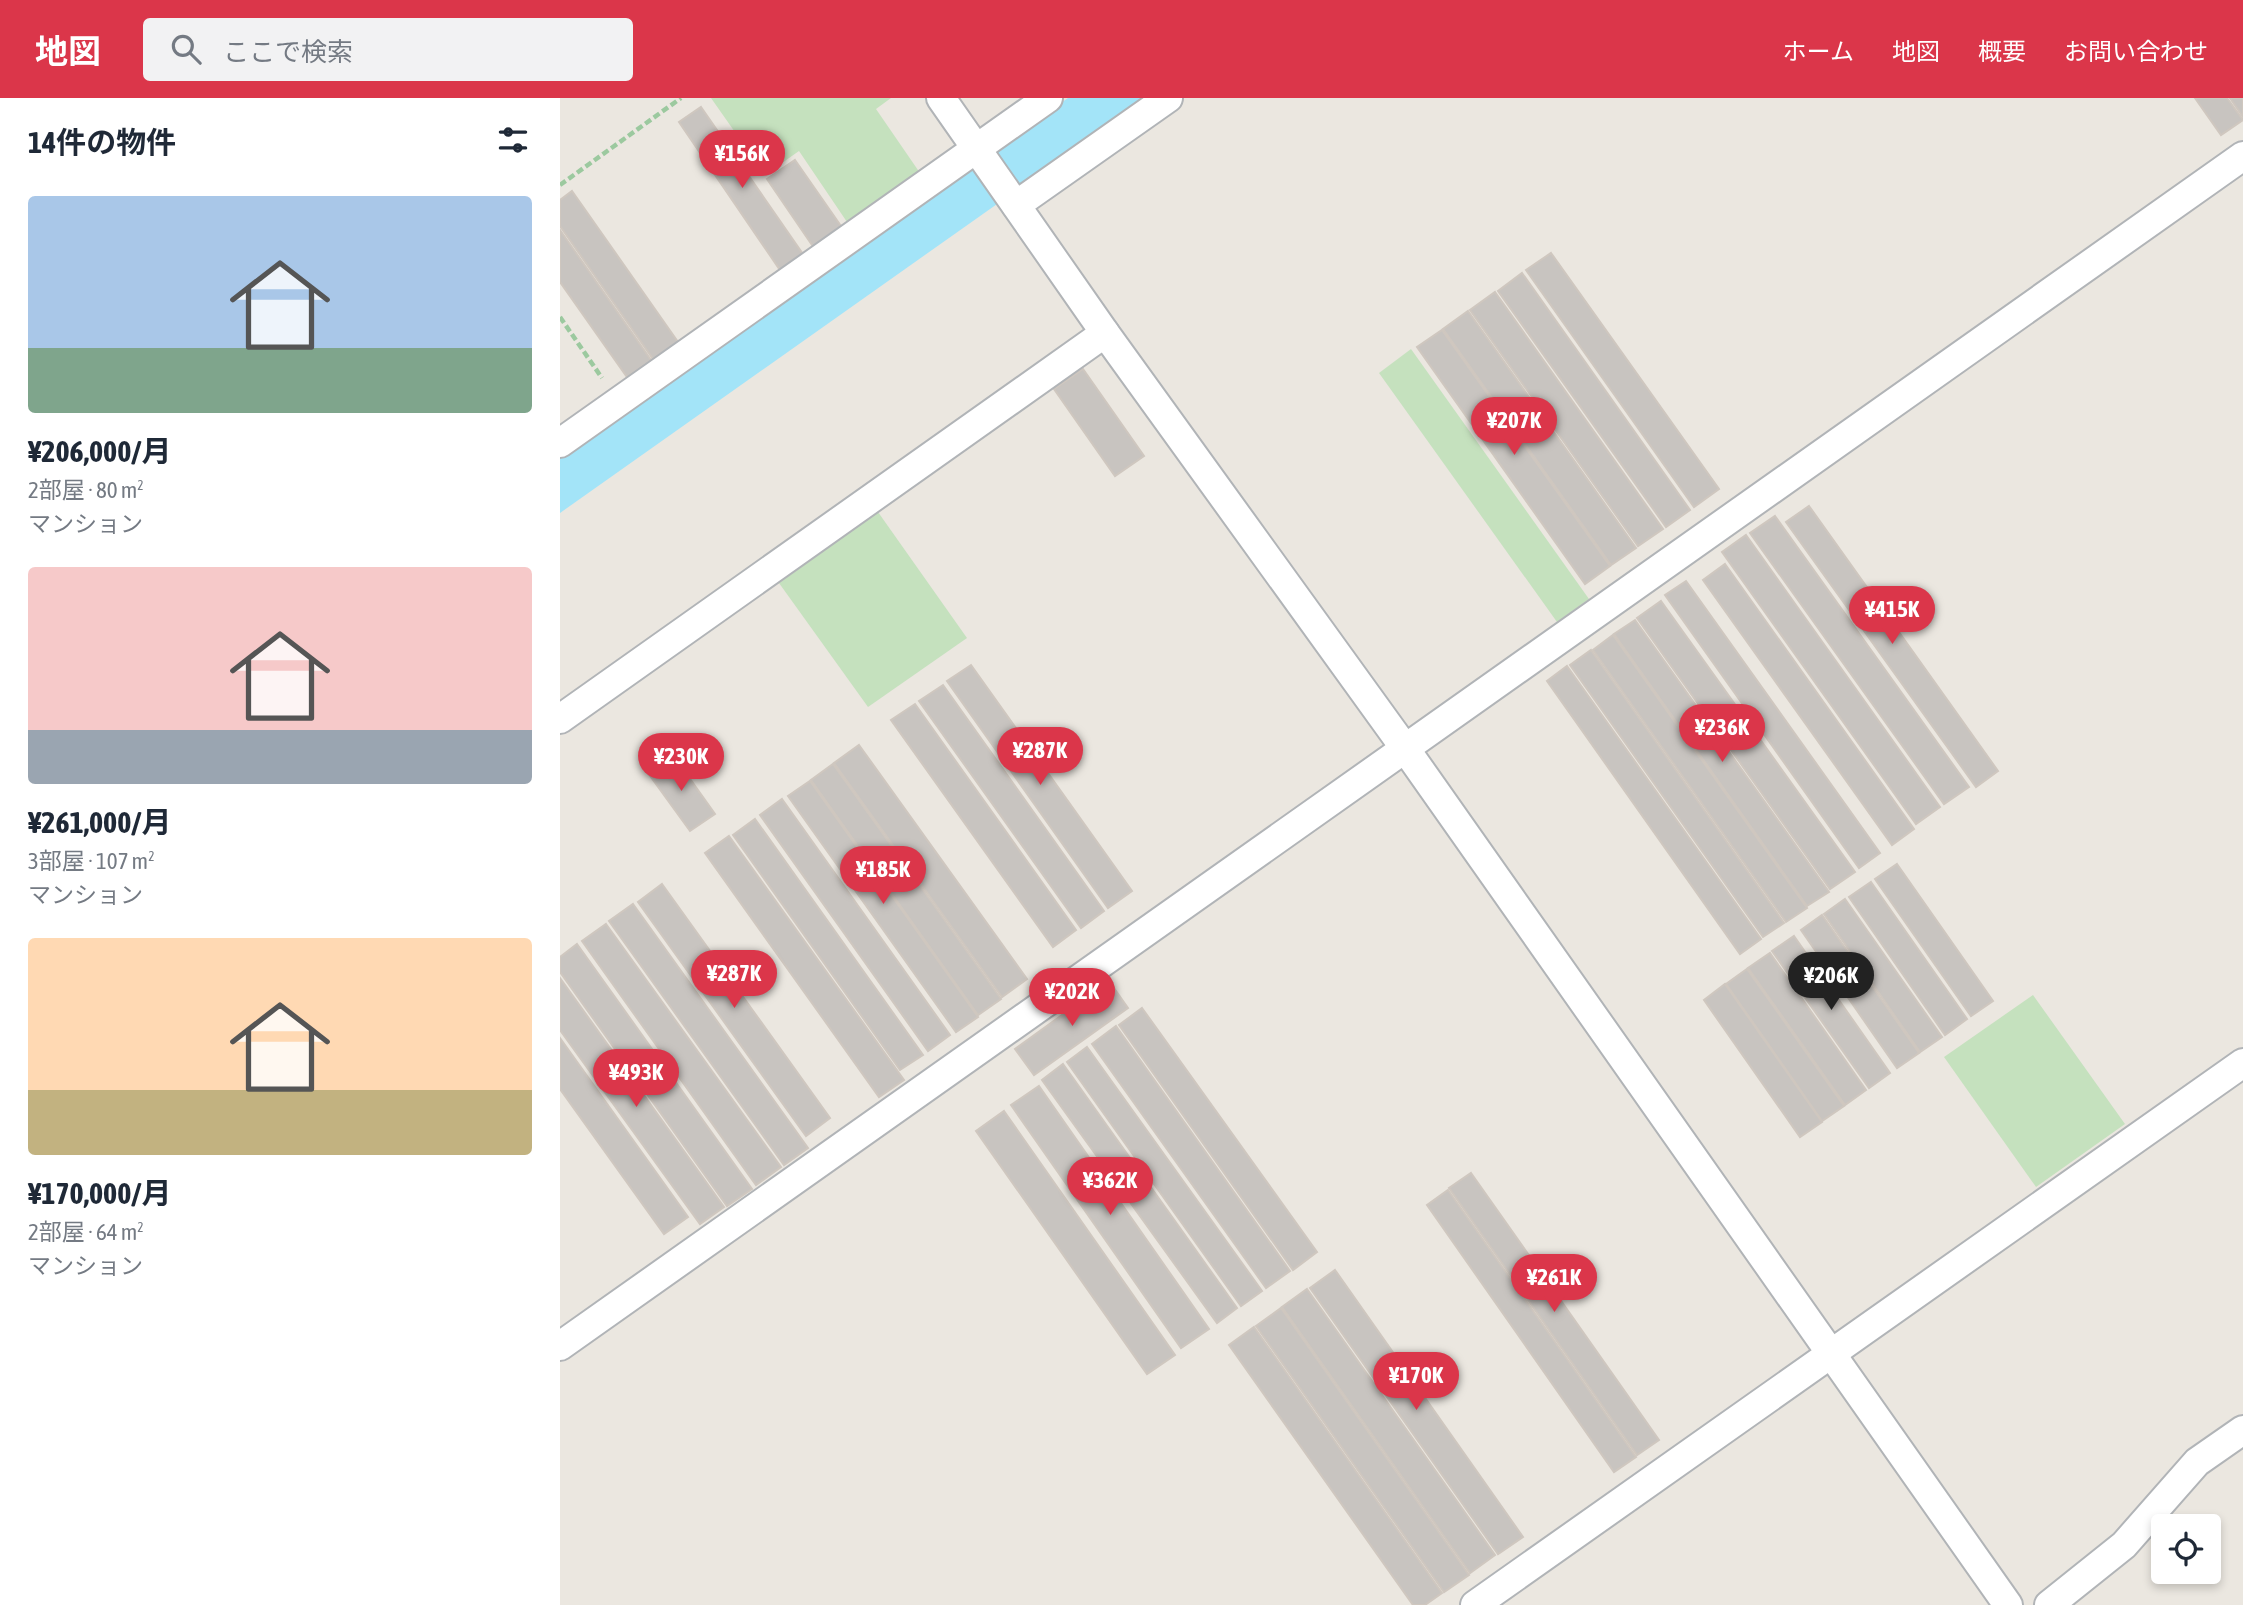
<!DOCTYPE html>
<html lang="ja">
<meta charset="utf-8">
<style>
body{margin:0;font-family:"Asap Condensed","Noto Sans JP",sans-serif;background:#f2f2f3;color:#1f2937;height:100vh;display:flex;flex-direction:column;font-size:26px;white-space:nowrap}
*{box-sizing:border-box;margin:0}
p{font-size:23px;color:#747a83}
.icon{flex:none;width:38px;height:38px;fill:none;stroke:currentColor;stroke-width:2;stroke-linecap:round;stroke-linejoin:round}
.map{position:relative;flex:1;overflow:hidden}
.panel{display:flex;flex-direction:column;background:#fff;width:560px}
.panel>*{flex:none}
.tools{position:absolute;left:1591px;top:1416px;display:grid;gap:14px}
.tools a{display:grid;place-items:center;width:70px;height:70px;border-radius:7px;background:#fff;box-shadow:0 4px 10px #0003;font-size:35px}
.price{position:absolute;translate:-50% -60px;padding:0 16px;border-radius:24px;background:#db364a;color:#fff;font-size:23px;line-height:46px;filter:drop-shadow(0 2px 4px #0008)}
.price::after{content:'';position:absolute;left:50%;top:42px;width:21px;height:16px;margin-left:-10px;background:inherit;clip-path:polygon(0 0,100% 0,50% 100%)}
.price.active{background:#222;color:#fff}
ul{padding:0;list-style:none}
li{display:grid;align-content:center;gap:14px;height:371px;padding:0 28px}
li span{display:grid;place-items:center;height:217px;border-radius:7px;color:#555}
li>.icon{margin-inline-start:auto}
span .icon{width:126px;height:126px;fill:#fffc;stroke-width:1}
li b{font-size:30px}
h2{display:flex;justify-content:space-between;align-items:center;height:84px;padding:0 28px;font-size:30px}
header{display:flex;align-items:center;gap:42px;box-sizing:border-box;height:98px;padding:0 35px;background:#db364a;color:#fff}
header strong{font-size:33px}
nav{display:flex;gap:38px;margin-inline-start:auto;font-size:24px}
.search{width:490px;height:63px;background:#f2f2f3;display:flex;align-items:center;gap:18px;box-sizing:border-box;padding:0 24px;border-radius:7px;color:#747a83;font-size:26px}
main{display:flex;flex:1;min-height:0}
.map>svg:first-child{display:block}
.green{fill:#c5e1be}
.water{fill:#a3e4f8}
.building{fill:#c8c4c0;stroke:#cfc7bf;stroke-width:2}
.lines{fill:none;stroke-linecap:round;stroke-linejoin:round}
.minor-casing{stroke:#b1b4b7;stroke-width:32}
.path{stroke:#9cc99f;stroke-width:4.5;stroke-dasharray:7 3.5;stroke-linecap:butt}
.minor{stroke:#fff;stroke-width:28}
</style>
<header>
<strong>地図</strong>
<div class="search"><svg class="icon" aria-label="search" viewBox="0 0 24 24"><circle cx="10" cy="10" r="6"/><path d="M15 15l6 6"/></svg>ここで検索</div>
<nav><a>ホーム</a><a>地図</a><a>概要</a><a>お問い合わせ</a></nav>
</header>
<main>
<section class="panel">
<h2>14件の物件<svg class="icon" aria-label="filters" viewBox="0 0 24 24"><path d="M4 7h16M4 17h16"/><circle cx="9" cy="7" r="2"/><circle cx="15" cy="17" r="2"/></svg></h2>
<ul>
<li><span style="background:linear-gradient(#a9c7e8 70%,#7fa58c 0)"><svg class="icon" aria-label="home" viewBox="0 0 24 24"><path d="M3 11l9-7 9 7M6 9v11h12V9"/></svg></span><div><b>¥206,000/月</b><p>2部屋 · 80 m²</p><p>マンション</p></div></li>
<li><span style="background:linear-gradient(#f6c9c9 75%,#9aa5b1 0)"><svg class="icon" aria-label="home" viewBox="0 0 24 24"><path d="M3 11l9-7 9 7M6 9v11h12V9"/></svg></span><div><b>¥261,000/月</b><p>3部屋 · 107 m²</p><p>マンション</p></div></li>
<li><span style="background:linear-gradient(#ffd9b3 70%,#c2b280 0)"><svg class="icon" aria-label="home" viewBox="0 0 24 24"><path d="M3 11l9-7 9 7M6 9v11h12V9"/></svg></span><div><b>¥170,000/月</b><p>2部屋 · 64 m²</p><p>マンション</p></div></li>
</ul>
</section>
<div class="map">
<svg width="1683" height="1507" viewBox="0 0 1683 1507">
<rect width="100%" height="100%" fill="#ebe7e0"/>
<g class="green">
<polygon points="151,0 331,0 316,11 360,75 287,124 239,53 205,77"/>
<polygon points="851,251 1029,501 997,524 819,275"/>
<polygon points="318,414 407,540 308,609 219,485"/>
<polygon points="1473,897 1565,1026 1476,1089 1384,959"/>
</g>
<polygon class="water" points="508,0 587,0 0,415 0,355"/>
<g class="building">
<polygon points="1635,0 1667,0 1683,22 1661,37"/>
<polygon points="1670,0 1683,0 1683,19"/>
<polygon points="141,9 245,159 222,175 119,24"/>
<polygon points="235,62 283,131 254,150 207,81"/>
<polygon points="12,93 118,244 93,261 0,128 0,102"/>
<polygon points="0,132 91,262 67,279 0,184"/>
<polygon points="991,155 1159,391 1134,409 966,172"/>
<polygon points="962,175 1130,412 1106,429 938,193"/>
<polygon points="935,194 1103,431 1078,448 910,212"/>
<polygon points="908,213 1076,450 1051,467 883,231"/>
<polygon points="882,232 1050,468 1025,486 857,249"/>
<polygon points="523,271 584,358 555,378 494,291"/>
<polygon points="1249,408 1438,673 1416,689 1226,424"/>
<polygon points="1215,418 1409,689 1384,706 1190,435"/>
<polygon points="1186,437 1380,709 1356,726 1162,454"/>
<polygon points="1165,466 1354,731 1332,747 1143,482"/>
<polygon points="1126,483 1320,755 1299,770 1105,497"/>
<polygon points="1101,503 1295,774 1270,791 1077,520"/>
<polygon points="1075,522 1269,794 1247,808 1054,536"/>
<polygon points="1053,537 1247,810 1226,824 1033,552"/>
<polygon points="1031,552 1224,825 1203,839 1010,567"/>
<polygon points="411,567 572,793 548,810 387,583"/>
<polygon points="1007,568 1201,841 1180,856 987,583"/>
<polygon points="383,587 544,813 521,830 359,603"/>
<polygon points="355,606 516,832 493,849 331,622"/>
<polygon points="299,647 467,881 442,899 274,665"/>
<polygon points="113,657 155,716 130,733 88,675"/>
<polygon points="273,666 441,901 418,917 251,682"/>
<polygon points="250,683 418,919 396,934 228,698"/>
<polygon points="222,701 390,937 368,953 200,717"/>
<polygon points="195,721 363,957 340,972 173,737"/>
<polygon points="169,738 344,982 319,999 145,755"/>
<polygon points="1337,766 1433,903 1411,918 1315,781"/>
<polygon points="1311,784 1407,921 1385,937 1289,799"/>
<polygon points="102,786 270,1020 246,1038 78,804"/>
<polygon points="1285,801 1382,939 1360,954 1264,816"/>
<polygon points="73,806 248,1050 224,1067 49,823"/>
<polygon points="1262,817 1359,955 1337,970 1241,832"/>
<polygon points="46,826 221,1069 196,1087 22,843"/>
<polygon points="1234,838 1330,975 1309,990 1212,853"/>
<polygon points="17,846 192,1091 167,1108 0,874 0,859"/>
<polygon points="1210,855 1306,992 1285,1007 1188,870"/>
<polygon points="1187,871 1284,1008 1262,1023 1166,886"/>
<polygon points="0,880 164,1109 140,1126 0,932"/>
<polygon points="549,883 568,910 474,977 455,951"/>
<polygon points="1165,886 1262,1024 1240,1039 1144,902"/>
<polygon points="582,910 757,1154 733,1172 559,927"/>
<polygon points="556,928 730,1173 706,1190 532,946"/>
<polygon points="0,940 128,1119 104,1136 0,991"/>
<polygon points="527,949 702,1193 681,1208 507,964"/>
<polygon points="503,966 677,1210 657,1225 482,982"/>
<polygon points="479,988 649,1231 621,1250 451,1007"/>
<polygon points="444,1013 615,1257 587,1276 416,1033"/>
<polygon points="911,1075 1099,1342 1077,1357 889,1090"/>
<polygon points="888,1092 1076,1359 1054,1374 867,1107"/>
<polygon points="775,1172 963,1439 938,1456 750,1190"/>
<polygon points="747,1191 935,1457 910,1475 722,1209"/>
<polygon points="721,1210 909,1477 884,1494 696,1228"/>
<polygon points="694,1229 882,1495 865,1507 853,1507 669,1247"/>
</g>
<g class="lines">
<defs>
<g id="minor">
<polyline points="381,0 545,235 844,649 1448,1507"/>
<polyline points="456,107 608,0"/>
<polyline points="0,345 488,0"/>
<polyline points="0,621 545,235"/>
<polyline points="0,1248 1683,58"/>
<polyline points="915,1507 1683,965"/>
<polyline points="1489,1507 1564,1447 1637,1364 1683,1332"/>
</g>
</defs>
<use href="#minor" class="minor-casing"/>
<g class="path">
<polyline points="0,87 121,0"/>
<polyline points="0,219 42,280"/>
</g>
<use href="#minor" class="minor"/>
</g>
</svg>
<div class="tools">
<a><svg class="icon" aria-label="locate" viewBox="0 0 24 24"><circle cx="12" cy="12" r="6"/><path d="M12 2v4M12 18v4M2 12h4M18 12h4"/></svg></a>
</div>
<b class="price" style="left:182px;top:92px">¥156K</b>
<b class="price" style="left:954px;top:359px">¥207K</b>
<b class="price" style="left:1332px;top:548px">¥415K</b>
<b class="price" style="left:1162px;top:666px">¥236K</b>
<b class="price" style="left:480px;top:689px">¥287K</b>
<b class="price" style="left:121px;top:695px">¥230K</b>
<b class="price" style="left:323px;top:808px">¥185K</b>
<b class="price" style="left:174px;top:912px">¥287K</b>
<b class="price active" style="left:1271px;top:914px">¥206K</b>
<b class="price" style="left:512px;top:930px">¥202K</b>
<b class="price" style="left:76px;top:1011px">¥493K</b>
<b class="price" style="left:550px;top:1119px">¥362K</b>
<b class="price" style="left:994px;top:1216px">¥261K</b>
<b class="price" style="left:856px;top:1314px">¥170K</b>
</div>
</main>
